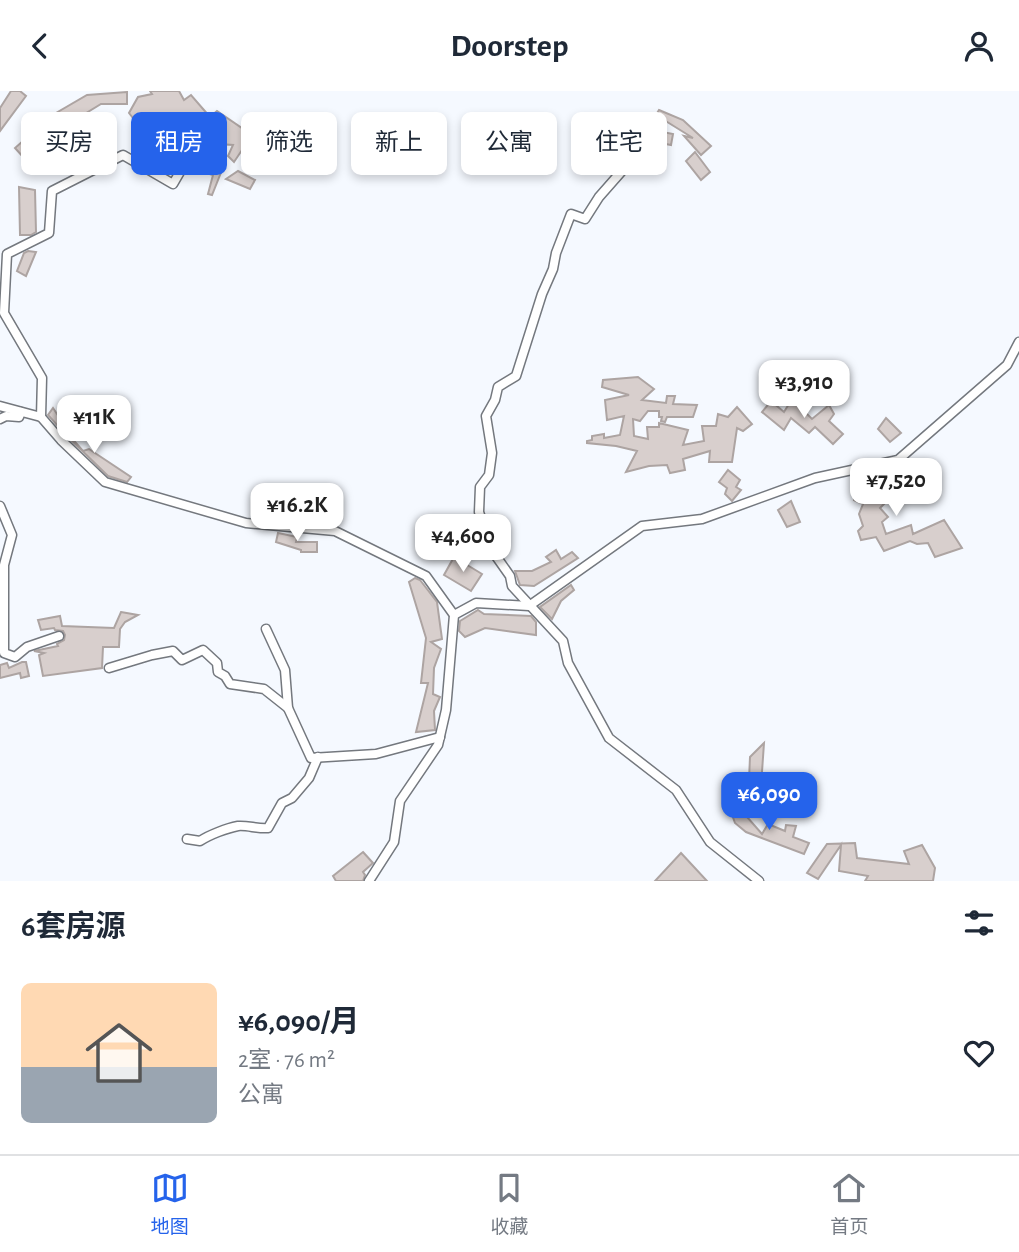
<!DOCTYPE html>
<html lang="zh">
<meta charset="utf-8">
<style>
body{margin:0;font-family:"Alegreya Sans","Noto Sans SC",sans-serif;background:#f6f6f7;color:#1f2937;height:100vh;display:flex;flex-direction:column;font-size:26px;white-space:nowrap}
*{box-sizing:border-box;margin:0}
p{font-size:23px;color:#747a83}
.icon{flex:none;width:38px;height:38px;fill:none;stroke:currentColor;stroke-width:2;stroke-linecap:round;stroke-linejoin:round}
.map{position:relative;height:790px;overflow:hidden}
.details{display:flex;flex-direction:column;background:#fff;flex:1}
.details>*{flex:none}
.hud{position:absolute;left:21px;top:21px;width:978px;height:63px;display:flex;gap:14px}
.price{position:absolute;translate:-50% -60px;padding:0 16px;border-radius:14px;background:#fff;color:#222;font-size:23px;line-height:46px;filter:drop-shadow(0 2px 4px #0008)}
.price::after{content:'';position:absolute;left:50%;top:42px;width:21px;height:16px;margin-left:-10px;background:inherit;clip-path:polygon(0 0,100% 0,50% 100%)}
.price.active{background:#2563eb;color:#fff}
ul{padding:0;list-style:none}
li{display:flex;align-items:center;gap:21px;height:175px;padding:0 21px}
li+li{border-top:2px solid #e0e1e3}
li span{display:grid;place-items:center;flex:none;width:196px;height:140px;border-radius:10px;color:#555}
li>.icon{margin-inline-start:auto}
span .icon{width:84px;height:84px;fill:#fffc;stroke-width:1}
li b{font-size:30px}
h2{display:flex;justify-content:space-between;align-items:center;height:84px;padding:0 21px;font-size:30px}
.pill{padding:0 24px;border-radius:10px;background:#fff;box-shadow:0 4px 10px #0003;font-size:24px;line-height:63px}
.pill.active{background:#2563eb;color:#fff}
header{display:flex;justify-content:space-between;align-items:center;height:91px;padding:0 21px;background:#fff;font-size:32px;font-weight:700}
.menu{display:flex;justify-content:space-around;align-items:center;height:98px;border-top:2px solid #e0e1e3;background:#fff;font-size:19px;color:#747a83}
.menu a{display:grid;justify-items:center;gap:4px}
.menu .active{color:#2563eb}
.map>svg:first-child{display:block}
.building{fill:#d8cfcd;stroke:#ada4a2;stroke-width:2;fill-rule:evenodd}
.lines{fill:none;stroke-linecap:round;stroke-linejoin:round}
.minor-casing{stroke:#74787e;stroke-width:11}
.minor{stroke:#fff;stroke-width:8}
</style>
<header><svg class="icon" aria-label="back" viewBox="0 0 24 24"><path d="M15 5l-7 7 7 7"/></svg>Doorstep<svg class="icon" aria-label="person" viewBox="0 0 24 24"><circle cx="12" cy="8" r="4"/><path d="M4 21q1-7 8-7t8 7"/></svg></header>
<div class="map">
<svg width="1019" height="790" viewBox="0 0 1019 790">
<rect width="100%" height="100%" fill="#f5f9ff"/>
<g class="building">
<polygon points="11,0 20,0 26,5 0,40 0,17"/>
<path d="M150,0h29l5,9 7,-5 19,22 7,-6 70,48 -9,14 -36,-23 -8,12 -6,-6 5,-11 -15,-1 -9,20 15,1 -12,30 -4,-1 5,-19 -20,-6 2,-5 -43,-42 -8,10 -15,-19 9,-16 14,-3zM192,26l8,10 16,-5 -12,31 -24,-19 -4,-15z"/>
<polygon points="127,1 127,13 101,13 65,35 56,22 87,4"/>
<polygon points="659,19 683,29 711,55 701,64 684,45 693,47 656,24"/>
<polygon points="637,36 673,43 671,54 635,47"/>
<polygon points="32,42 45,57 38,61 33,57 24,67 15,57"/>
<polygon points="695,61 710,81 701,89 686,70"/>
<polygon points="238,80 255,89 250,98 226,88"/>
<polygon points="19,96 35,99 36,141 31,144 20,144"/>
<polygon points="28,160 36,161 26,185 17,180 24,162"/>
<polygon points="638,286 654,298 642,309 666,312 667,305 675,305 673,313 697,314 693,326 667,326 665,331 661,330 662,326 659,326 659,320 648,320 640,330 633,328 634,345 648,348 647,336 659,336 659,332 688,339 683,354 704,350 702,335 716,335 718,323 728,326 737,316 752,333 743,340 737,337 732,371 709,371 710,360 683,368 685,379 670,382 667,374 649,375 626,381 637,360 616,355 587,352 587,350 592,349 592,345 604,343 604,347 620,344 624,325 607,329 605,309 629,304 602,296 603,289"/>
<polygon points="792,308 812,328 829,314 834,323 829,330 843,343 833,353 815,336 809,342 791,327 784,339 762,321 771,310 784,321"/>
<polygon points="53,317 63,332 61,335 83,360 89,358 131,386 127,391 108,385 66,344 48,324"/>
<polygon points="886,327 901,342 890,351 878,338"/>
<polygon points="728,379 740,389 736,396 741,399 732,410 725,403 727,397 719,391"/>
<polygon points="881,383 881,388 902,383 902,390 894,393 899,409 886,411 880,417 888,426 882,431 886,443 911,434 913,443 944,429 962,457 935,466 928,452 917,453 910,450 884,460 876,446 861,449 858,440 863,435 859,423 863,413 854,409 855,388"/>
<polygon points="791,410 800,431 787,436 778,419"/>
<polygon points="278,442 297,446 296,451 317,451 317,461 301,461 301,459 276,451"/>
<polygon points="556,459 561,468 572,461 578,467 534,495 520,494 515,480 532,480 551,471 546,466"/>
<polygon points="454,466 482,483 471,500 444,484"/>
<polygon points="415,487 420,489 437,511 442,548 431,551 441,558 434,577 433,603 440,606 434,620 435,639 416,641 428,592 421,592 426,547 409,491"/>
<polygon points="571,494 574,499 561,510 552,528 540,516"/>
<polygon points="478,519 484,523 531,525 536,531 536,544 485,537 465,546 459,540 460,530"/>
<polygon points="121,521 138,524 125,531 120,538 119,556 103,556 102,577 43,585 39,564 44,562 34,560 58,555 57,553 64,549 65,544 63,540 55,539 54,537 41,539 38,529 60,525 62,535 114,537"/>
<polygon points="22,571 26,571 29,585 21,587 20,582 0,587 0,574 7,572 9,577"/>
<polygon points="764,652 761,695 752,698 754,705 746,711 736,694 749,689 750,666"/>
<polygon points="741,712 747,726 762,743 768,733 785,740 786,734 796,735 793,746 809,752 804,763 746,741 735,732 730,718"/>
<polygon points="855,752 857,767 909,773 904,760 922,754 935,777 933,790 865,790 868,785 839,780 841,754 818,788 807,782 827,753"/>
<polygon points="363,761 373,772 363,781 365,784 363,790 336,790 333,785"/>
<polygon points="681,762 707,790 655,790"/>
</g>
<g class="lines">
<defs>
<g id="minor">
<polyline points="643,56 599,106 585,128 571,123 556,162 553,178 542,203 516,285 498,296 495,309 486,325 492,362 489,384 480,396 479,421 491,458 510,485 512,495 563,550 568,572 609,647 676,699 710,751 759,790"/>
<polyline points="0,315 41,326 61,349 105,391 246,432 335,440 426,485 454,524 446,619 438,654 400,710 394,751 369,790"/>
<polyline points="41,326 42,287 4,222 7,163 49,142 52,100 123,64 173,93 184,74"/>
<polyline points="0,328 6,325 19,326 21,321"/>
<polyline points="0,415 12,444 4,474 4,562 15,566 27,556 59,545"/>
<polyline points="454,524 476,512 529,515 642,435 702,428 815,387 898,369 1007,274 1019,251"/>
<polyline points="266,538 285,579 288,617 311,667 376,663 440,646"/>
<polyline points="109,577 152,564 173,560 182,569 203,559 217,572 218,581 225,585 230,593 264,598 288,617"/>
<path d="M187,748l13,2c9,-6 27,-13 38,-15 9,-1 20,3 30,2l14,-25 10,-5 17,-20 9,-21"/>
</g>
</defs>
<use href="#minor" class="minor-casing"/>
<use href="#minor" class="minor"/>
</g>
</svg>
<b class="price" style="left:804px;top:329px">¥3,910</b>
<b class="price" style="left:94px;top:364px">¥11K</b>
<b class="price" style="left:896px;top:427px">¥7,520</b>
<b class="price" style="left:297px;top:452px">¥16.2K</b>
<b class="price" style="left:463px;top:483px">¥4,600</b>
<b class="price active" style="left:769px;top:741px">¥6,090</b>
<div class="hud">
<a class="pill">买房</a>
<a class="pill active">租房</a>
<a class="pill">筛选</a>
<a class="pill">新上</a>
<a class="pill">公寓</a>
<a class="pill">住宅</a>
</div>
</div>
<section class="details">
<h2>6套房源<svg class="icon" aria-label="filters" viewBox="0 0 24 24"><path d="M4 7h16M4 17h16"/><circle cx="9" cy="7" r="2"/><circle cx="15" cy="17" r="2"/></svg></h2>
<ul>
<li><span style="background:linear-gradient(#ffd9b3 60%,#9aa5b1 0)"><svg class="icon" aria-label="home" viewBox="0 0 24 24"><path d="M3 11l9-7 9 7M6 9v11h12V9"/></svg></span><div><b>¥6,090/月</b><p>2室 · 76 m²</p><p>公寓</p></div><svg class="icon" aria-label="heart" viewBox="0 0 24 24"><path d="M12 20l-8-8c-3-5 5-10 8-4 3-6 11-1 8 4z"/></svg></li>
</ul>
</section>
<nav class="menu">
<a class="active"><svg class="icon" aria-label="map" viewBox="0 0 24 24"><path d="M3 6l6-2 6 2 6-2v14l-6 2-6-2-6 2zM9 4v14M15 6v14"/></svg>地图</a>
<a><svg class="icon" aria-label="saved" viewBox="0 0 24 24"><path d="M7 4h10v16l-5-4-5 4z"/></svg>收藏</a>
<a><svg class="icon" aria-label="home" viewBox="0 0 24 24"><path d="M3 11l9-7 9 7M6 9v11h12V9"/></svg>首页</a>
</nav>
